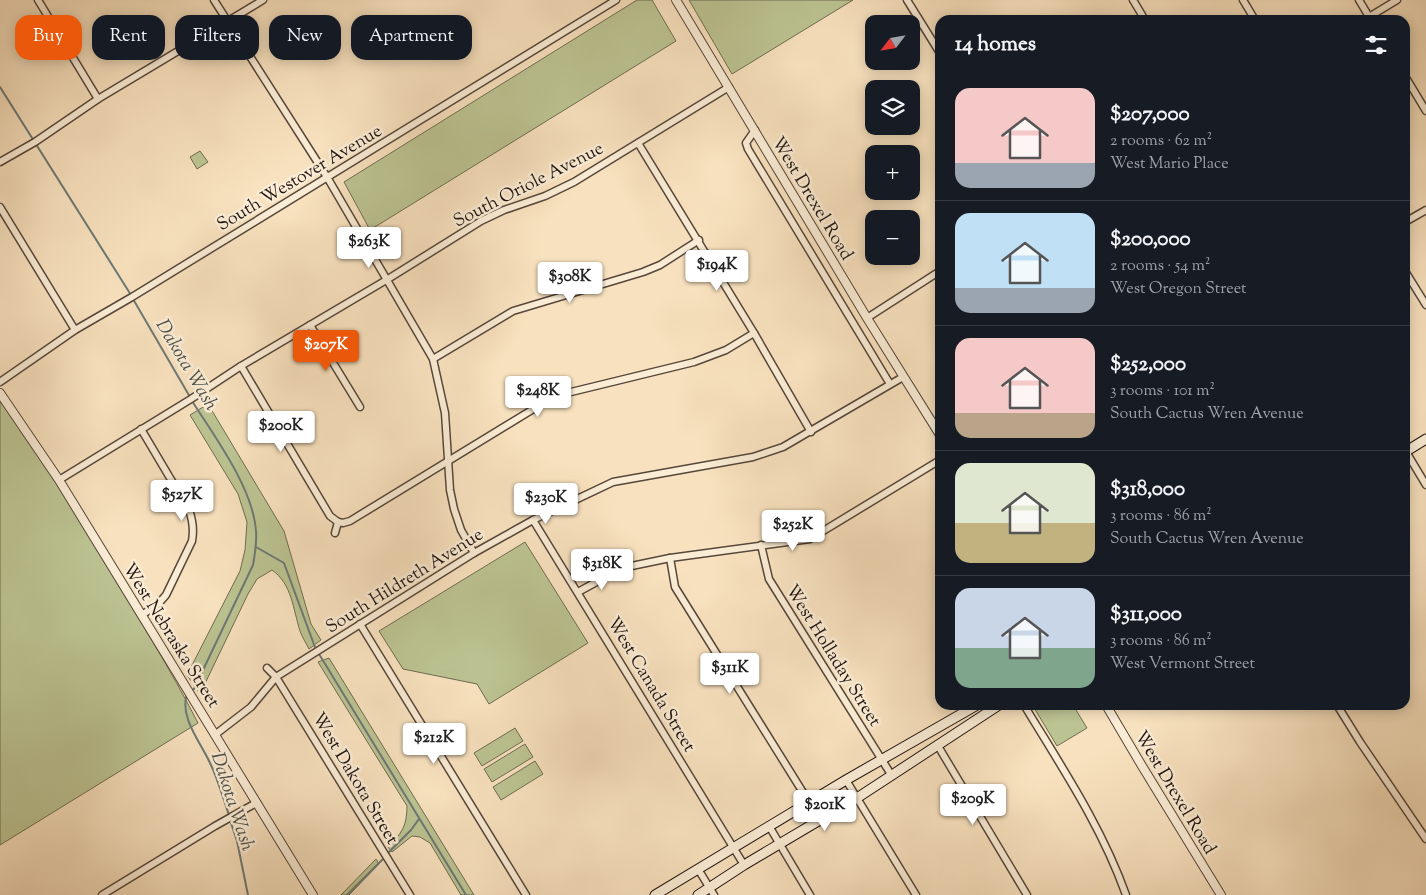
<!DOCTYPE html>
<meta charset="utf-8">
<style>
body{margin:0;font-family:"Sorts Mill Goudy",serif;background:#242831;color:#f1f3f6;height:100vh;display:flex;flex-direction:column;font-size:19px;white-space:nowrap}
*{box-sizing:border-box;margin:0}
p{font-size:16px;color:#9ea1a6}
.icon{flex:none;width:28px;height:28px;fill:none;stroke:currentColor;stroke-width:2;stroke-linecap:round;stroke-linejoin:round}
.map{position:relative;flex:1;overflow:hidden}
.panel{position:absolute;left:935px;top:15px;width:475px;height:695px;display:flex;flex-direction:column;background:#171b24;border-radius:15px;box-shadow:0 2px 12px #0003}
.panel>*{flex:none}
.hud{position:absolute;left:15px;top:15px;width:475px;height:45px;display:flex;gap:10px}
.needle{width:32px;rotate:239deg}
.buttons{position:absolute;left:865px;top:15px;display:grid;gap:10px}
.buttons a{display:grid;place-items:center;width:55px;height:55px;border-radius:10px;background:#171b24;box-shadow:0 2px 12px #0003;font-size:25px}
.price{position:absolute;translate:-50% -42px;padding:0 11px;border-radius:5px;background:#fff;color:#222;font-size:16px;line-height:32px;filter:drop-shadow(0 1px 2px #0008)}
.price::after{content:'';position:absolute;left:50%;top:30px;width:15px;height:11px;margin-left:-8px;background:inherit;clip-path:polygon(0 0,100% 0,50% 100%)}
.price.on{background:#ea580c;color:#fff}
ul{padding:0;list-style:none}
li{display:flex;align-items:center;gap:15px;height:125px;padding:0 20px}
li+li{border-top:1px solid #363941}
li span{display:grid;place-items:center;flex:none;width:140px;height:100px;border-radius:15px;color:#555}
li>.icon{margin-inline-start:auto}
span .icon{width:60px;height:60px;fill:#fffc;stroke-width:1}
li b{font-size:21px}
h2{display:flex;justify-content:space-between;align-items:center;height:60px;padding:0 20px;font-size:21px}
.chip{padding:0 18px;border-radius:15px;background:#171b24;box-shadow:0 2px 12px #0003;font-size:18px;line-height:45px}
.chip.on{background:#ea580c;color:#fff}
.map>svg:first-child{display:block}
.green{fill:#bcc392;stroke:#6e6c50}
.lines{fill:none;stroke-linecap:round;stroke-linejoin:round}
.stream{stroke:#6d7975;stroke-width:2}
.minor-casing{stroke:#57473b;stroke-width:9}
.tertiary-casing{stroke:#57473b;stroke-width:10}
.secondary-casing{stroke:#21140f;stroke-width:11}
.minor{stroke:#faecd5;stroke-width:6}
.tertiary{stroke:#faecd5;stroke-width:8}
.secondary{stroke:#faecd5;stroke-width:9}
.labels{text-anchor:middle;stroke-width:5;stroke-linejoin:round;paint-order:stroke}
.street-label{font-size:18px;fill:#21140f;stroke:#faecd5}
.water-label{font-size:19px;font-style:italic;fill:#4d4f4a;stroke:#faecd5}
</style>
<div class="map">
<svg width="1426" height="895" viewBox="0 0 1426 895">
<rect width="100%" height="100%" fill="#f8e1be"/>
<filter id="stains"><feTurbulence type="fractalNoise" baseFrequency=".004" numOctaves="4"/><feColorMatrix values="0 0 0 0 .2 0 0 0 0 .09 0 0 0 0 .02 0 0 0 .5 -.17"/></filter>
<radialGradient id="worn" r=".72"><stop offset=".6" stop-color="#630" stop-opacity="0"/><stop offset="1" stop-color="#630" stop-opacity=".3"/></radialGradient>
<g class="green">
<polygon points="637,0 652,0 676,41 370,230 344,182"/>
<polygon points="689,0 853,0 732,74"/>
<polygon points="200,151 208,162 197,169 190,157"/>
<path d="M0,400c39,51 71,107 105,163 32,53 65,105 93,160l-198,122z"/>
<path d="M208,404l76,127 27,93 10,16 -12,9c-3,-6 -7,-12 -9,-18 -7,-22 -8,-47 -28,-61l-15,9 -9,15 -48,100 -13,-19 53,-104 5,-21 2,-28 -9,-28 -48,-79z"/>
<polygon points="525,542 588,643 489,704 477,684 403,669 379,631"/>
<path d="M329,658l145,237h-13l-31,-52 -10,-6 -8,-1 -20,16 -4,-5c14,-14 19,-21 19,-41l-89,-144z"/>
<polygon points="1073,705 1087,728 1057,746 1033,706"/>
<polygon points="515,728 523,741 482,766 474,753"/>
<polygon points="525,744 533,757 492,782 484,769"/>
<polygon points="535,761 543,774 501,800 493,787"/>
<polygon points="376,859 379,864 349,895 341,895"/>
</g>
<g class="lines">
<g class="stream">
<polyline points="0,87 131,295"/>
<polyline points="133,299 190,397"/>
<polyline points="256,547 284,563 316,650"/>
<polyline points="319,654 466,895"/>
<path d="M192,690l2,-1 59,-124c2,-11 4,-22 3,-34 -3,-43 -41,-94 -64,-130"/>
<path d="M187,694c-8,23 14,49 23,69 8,16 13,35 19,52"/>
<polyline points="230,820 237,841 248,895"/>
<polyline points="387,854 411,830 419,819"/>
<polyline points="347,895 384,858"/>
</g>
<defs>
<g id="minor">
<polyline points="38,0 98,99"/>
<polyline points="214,0 327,177 433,359 445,413 450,490 454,509 461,530 474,553"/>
<polyline points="907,0 940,53"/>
<polyline points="1133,0 1145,20"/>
<polyline points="1243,0 1255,20"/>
<polyline points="1359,0 1371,20"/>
<polyline points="1364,20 1397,0"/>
<polyline points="1405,76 1426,111"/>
<polyline points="755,130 746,143 748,149 890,384"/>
<polyline points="638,143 754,333 811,432"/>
<polyline points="0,162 35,142 98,99 263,0"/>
<polyline points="0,207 75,330"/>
<polyline points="1405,222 1426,210"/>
<polyline points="1405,271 1426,305"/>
<polyline points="867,318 940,271"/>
<polyline points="310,325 360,407"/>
<polyline points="433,359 513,311 643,272 660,265 699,240"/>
<polyline points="241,366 330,516 338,522"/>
<polyline points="0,382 75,330 132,297 616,0"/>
<path d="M141,429l48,81c4,11 5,20 3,31l-26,54 -7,8 -17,12"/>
<polyline points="1405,450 1426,485"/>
<polyline points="59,480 191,399 241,366 388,279 481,221 504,210 545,196 574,182 729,87"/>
<polyline points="533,520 744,865"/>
<polyline points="338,522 343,523 350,521 540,405 567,393 694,362 726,350 754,333"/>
<polyline points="335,533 338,522"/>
<polyline points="761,545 769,579 892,776"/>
<polyline points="670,558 675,587 809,802 819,822"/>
<polyline points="578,592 622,568 670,558 810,539 940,460"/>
<polyline points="360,624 526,895"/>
<polyline points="267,668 276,677 410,895"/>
<path d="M1024,705c37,61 78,122 102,190"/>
<polyline points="1337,705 1360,742 1426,839"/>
<polyline points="216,734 251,707 276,677 474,553 533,520 613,482 753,457 783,447 903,377"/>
<polyline points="938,746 1027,895"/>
<polyline points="846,780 916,895"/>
<polyline points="769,826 810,895"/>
<polyline points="698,869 714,895"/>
<polyline points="102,895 215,826 256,803"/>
</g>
<g id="tertiary">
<polyline points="676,0 867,318 940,435"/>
<polyline points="0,393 59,480 313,895"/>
<polyline points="1106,705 1142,766 1221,895"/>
</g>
<g id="secondary">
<polyline points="1405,452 1426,439"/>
<polyline points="655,895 846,780 977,705"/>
<polyline points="698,895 744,865 857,798 999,705"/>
</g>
</defs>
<use href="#minor" class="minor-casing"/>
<use href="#tertiary" class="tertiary-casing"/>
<use href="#secondary" class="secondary-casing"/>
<use href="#minor" class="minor"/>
<use href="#tertiary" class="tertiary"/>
<use href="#secondary" class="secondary"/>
</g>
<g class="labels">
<g class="street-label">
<text transform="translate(299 177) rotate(-31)" y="6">South Westover Avenue</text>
<text transform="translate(528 184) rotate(-27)" y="6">South Oriole Avenue</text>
<text transform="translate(813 198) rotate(59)" y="6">West Drexel Road</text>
<text transform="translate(404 580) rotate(-32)" y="6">South Hildreth Avenue</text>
<text transform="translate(172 635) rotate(58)" y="6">West Nebraska Street</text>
<text transform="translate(834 655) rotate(58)" y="6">West Holladay Street</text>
<text transform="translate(652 684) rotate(59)" y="6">West Canada Street</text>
<text transform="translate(356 778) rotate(59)" y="6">West Dakota Street</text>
<text transform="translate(1176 792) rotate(59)" y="6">West Drexel Road</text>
</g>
<g class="water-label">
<text transform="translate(188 364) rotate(59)" y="7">Dakota Wash</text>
<text transform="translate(234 801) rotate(72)" y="7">Dakota Wash</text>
</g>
</g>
<rect width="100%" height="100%" filter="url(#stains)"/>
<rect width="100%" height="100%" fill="url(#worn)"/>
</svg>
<div class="buttons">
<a><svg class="needle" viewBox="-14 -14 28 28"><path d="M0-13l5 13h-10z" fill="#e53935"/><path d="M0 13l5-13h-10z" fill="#9ea1a6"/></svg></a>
<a><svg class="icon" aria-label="layers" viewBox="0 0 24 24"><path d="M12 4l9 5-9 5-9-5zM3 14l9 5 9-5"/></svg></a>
<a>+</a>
<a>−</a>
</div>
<b class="price" style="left:369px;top:269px">$263K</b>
<b class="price" style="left:717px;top:292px">$194K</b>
<b class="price" style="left:570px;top:304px">$308K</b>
<b class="price on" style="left:326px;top:372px">$207K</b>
<b class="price" style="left:538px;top:418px">$248K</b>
<b class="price" style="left:281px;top:453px">$200K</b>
<b class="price" style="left:182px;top:522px">$527K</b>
<b class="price" style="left:546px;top:525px">$230K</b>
<b class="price" style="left:793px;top:552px">$252K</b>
<b class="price" style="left:602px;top:591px">$318K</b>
<b class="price" style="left:730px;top:695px">$311K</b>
<b class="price" style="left:434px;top:765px">$212K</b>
<b class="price" style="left:973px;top:826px">$209K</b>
<b class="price" style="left:825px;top:832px">$201K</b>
<div class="hud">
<a class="chip on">Buy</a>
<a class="chip">Rent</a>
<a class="chip">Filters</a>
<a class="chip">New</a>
<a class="chip">Apartment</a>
</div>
<section class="panel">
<h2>14 homes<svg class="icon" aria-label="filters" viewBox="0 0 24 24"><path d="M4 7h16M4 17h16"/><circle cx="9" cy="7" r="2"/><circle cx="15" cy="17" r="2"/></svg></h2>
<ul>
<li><span style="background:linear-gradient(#f6c9c9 75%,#9aa5b1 0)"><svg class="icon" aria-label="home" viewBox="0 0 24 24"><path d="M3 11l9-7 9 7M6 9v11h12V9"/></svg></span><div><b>$207,000</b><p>2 rooms · 62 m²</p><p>West Mario Place</p></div></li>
<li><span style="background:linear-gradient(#bfe0f5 75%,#9aa5b1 0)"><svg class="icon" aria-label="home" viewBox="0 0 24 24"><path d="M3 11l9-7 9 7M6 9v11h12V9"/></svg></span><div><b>$200,000</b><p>2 rooms · 54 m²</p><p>West Oregon Street</p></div></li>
<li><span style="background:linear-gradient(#f6c9c9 75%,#b9a48a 0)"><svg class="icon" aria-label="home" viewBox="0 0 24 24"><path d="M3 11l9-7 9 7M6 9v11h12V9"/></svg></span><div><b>$252,000</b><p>3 rooms · 101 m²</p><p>South Cactus Wren Avenue</p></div></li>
<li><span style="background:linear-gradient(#dfe7d0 60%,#c2b280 0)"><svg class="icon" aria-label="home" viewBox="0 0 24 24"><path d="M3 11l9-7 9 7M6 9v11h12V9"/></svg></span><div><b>$318,000</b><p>3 rooms · 86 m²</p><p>South Cactus Wren Avenue</p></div></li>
<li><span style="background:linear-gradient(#c9d6e8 60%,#7fa58c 0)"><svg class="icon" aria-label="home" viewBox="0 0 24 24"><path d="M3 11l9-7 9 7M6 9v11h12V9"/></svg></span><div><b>$311,000</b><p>3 rooms · 86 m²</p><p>West Vermont Street</p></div></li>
</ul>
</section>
</div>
